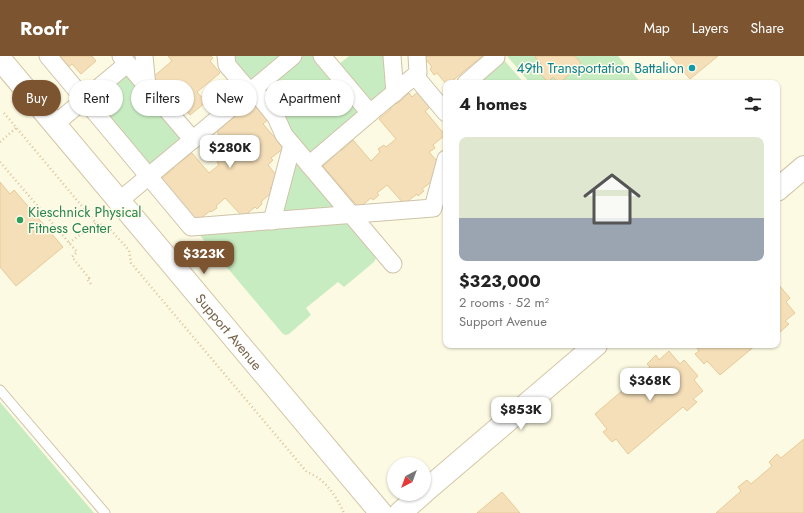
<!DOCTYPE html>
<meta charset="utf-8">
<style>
body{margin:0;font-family:Jost,sans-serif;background:#f2f2f2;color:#222;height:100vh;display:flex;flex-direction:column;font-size:15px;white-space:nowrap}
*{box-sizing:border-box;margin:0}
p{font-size:13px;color:#767676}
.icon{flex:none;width:22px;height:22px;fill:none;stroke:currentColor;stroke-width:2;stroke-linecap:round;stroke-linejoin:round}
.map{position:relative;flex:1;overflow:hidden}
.panel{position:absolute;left:443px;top:24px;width:337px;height:268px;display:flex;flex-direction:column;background:#fff;border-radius:8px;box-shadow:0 1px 3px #0004}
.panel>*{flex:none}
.guide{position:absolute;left:12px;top:24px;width:371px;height:36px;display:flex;gap:8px}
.needle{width:26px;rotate:221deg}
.fabs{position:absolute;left:387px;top:401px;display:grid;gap:8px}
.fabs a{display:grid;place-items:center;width:44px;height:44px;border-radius:50%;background:#fff;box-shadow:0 1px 3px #0004;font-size:20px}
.price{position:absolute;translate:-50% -34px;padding:0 9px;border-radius:8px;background:#fff;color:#222;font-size:13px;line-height:26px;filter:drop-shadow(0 1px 2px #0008)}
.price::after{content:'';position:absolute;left:50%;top:24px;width:12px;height:9px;margin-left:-6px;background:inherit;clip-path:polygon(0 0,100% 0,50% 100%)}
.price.on{background:#7d5430;color:#fff}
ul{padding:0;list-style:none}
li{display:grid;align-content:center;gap:8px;height:212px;padding:0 16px}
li+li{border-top:1px solid #e0e0e0}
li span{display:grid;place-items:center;height:124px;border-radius:8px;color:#555}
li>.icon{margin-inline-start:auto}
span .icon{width:72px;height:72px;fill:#fffc;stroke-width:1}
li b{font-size:17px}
h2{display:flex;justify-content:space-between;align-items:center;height:48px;padding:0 16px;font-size:17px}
.pill{padding:0 14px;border-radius:18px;background:#fff;box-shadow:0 1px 3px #0004;font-size:14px;line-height:36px}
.pill.on{background:#7d5430;color:#fff}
header{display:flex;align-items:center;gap:24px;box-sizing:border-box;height:56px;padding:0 20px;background:#7d5430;color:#fff}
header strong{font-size:19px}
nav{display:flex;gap:22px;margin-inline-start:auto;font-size:14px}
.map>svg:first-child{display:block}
.green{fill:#c8ecc1}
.building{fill:#f4dfb9;stroke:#e8ca99}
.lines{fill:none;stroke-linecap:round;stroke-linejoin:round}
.lane-casing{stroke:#cfc3a9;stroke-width:11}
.street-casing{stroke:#cfc3a9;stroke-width:19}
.secondary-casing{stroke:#d3c5a6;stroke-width:24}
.path{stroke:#d9c39c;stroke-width:2.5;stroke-dasharray:1 3;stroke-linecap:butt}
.lane{stroke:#fff;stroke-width:9}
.street{stroke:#fff;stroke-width:17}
.secondary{stroke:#fff;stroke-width:22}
.culture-dot{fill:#0f9aa8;stroke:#fffcea;stroke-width:1.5}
.leisure-dot{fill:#2e9e5b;stroke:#fffcea;stroke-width:1.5}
.labels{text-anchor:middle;stroke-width:3;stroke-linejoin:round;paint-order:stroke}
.culture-label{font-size:14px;fill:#0d838f;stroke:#fffcea;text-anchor:end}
.leisure-label{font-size:14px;fill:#27864d;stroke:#fffcea;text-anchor:start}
.street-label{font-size:14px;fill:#776448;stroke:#fffcea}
</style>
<header>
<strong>Roofr</strong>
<nav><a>Map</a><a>Layers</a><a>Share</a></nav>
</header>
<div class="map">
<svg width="804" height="457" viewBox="0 0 804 457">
<rect width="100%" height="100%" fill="#fdfae3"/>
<g class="green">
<polygon points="230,0 285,0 253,27"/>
<polygon points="299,0 318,0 356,46 356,64 308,100 264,39 263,31"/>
<polygon points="349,0 386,0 389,36 379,44 364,43 339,8"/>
<polygon points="507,0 618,0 641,27 530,27"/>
<polygon points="500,2 504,4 524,27 471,27"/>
<polygon points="121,19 130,19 181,82 180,87 150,111 95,51 95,42"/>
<polygon points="293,97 340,152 278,160"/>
<polygon points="344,163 377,200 374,206 344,231 338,226 306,252 311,259 289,278 286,279 283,278 198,177"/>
<polygon points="0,346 94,457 0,457"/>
</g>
<g class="building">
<polygon points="59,0 92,0 96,5 81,18 72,8 68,11"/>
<polygon points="168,0 211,0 213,2 210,5 220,17 197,36 206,46 190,59 181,49 178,52 167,40 165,42 160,37 163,34 152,22 172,5"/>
<polygon points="423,0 482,0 450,27 446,28 437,17 434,19 430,13 432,11"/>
<polygon points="536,0 575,0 581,7 560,27 559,27 553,21 548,26 537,14 542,9 535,1"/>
<polygon points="670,0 718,0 690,23"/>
<polygon points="420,34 433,49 425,55 445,79 433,89 435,92 429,96 442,111 432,119 435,123 422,133 424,135 418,140 417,138 404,148 387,129 377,137 379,139 373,144 371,142 359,152 323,110 335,99 333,97 339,92 341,95 353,84 371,105 380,96 378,93 384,89 386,91 396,83 379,63 391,53 389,50 395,45 397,48 409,37 412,41"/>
<polygon points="258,47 271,61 263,68 284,92 271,102 273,104 268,109 280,124 270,132 273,135 261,146 262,148 257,153 255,151 243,161 225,142 216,150 217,152 211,156 210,155 197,165 161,123 174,112 172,109 177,105 179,107 192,97 209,117 219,109 217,106 222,101 225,104 234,96 217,76 229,65 227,63 233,58 235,60 248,50 251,54"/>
<polygon points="0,126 10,138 14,134 63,191 16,230 0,211"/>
<polygon points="777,227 790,242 786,246 795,257 785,265 789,268 779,277 777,275"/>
<polygon points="695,289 756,289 720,319 707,305 704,308 695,298 699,295"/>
<polygon points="669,295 680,308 684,304 698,320 694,324 703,335 693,343 697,346 687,355 683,351 628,398 616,383 612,386 603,376 607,373 595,358 650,311 647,308 656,299 659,304"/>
<polygon points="804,383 804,457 716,457 741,435 738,431 747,424 751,428 772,410 769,406 777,398 781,402"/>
<polygon points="502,436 520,457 477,457"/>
</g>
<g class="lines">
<defs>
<polyline id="lane" points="0,334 105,457"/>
<g id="street">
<polyline points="48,0 191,171 433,152 446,103"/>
<polyline points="121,0 193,84"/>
<polyline points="144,0 147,30"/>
<polyline points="226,0 227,9 250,36"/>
<polyline points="322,0 370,57 418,17 417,0"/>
<polyline points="392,0 395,37"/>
<polyline points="415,20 446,57"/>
<polyline points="466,27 496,1 496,0"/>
<polyline points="253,33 276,61 284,79 393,208"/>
<polyline points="55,68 127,8"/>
<polyline points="309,109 370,57"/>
<polyline points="119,145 293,0"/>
<polyline points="272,165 292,89"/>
</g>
<g id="secondary">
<path id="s1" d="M0,3l381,454"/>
<polyline points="777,134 804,111"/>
<polyline points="424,436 596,289"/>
<polyline points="400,457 422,438"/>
</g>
</defs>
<use href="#lane" class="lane-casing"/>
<use href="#street" class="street-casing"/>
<use href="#secondary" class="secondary-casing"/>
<g class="path">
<path d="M4,57l92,110 12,4 21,23 2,13 175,208c5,3 12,6 16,10 10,9 17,21 22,32"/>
<polyline points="0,86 16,72"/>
<polyline points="0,106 77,196 72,201 89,222 87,223 91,228"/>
<polyline points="69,187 96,167"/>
</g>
<use href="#lane" class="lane"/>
<use href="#street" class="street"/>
<use href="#secondary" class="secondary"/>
</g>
<circle class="culture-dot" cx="692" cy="12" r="4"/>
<circle class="leisure-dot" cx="20" cy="164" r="4"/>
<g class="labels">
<g class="culture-label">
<text x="684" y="17">49th Transportation Battalion</text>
</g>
<g class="leisure-label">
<text x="28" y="161">Kieschnick Physical<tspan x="28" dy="16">Fitness Center</tspan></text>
</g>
<g class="street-label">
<text dy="5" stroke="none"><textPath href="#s1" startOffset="356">Support Avenue</textPath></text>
</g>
</g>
</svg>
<div class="fabs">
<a><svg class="needle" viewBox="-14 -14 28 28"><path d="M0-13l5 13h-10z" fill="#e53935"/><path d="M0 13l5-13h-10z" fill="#767676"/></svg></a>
</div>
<b class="price" style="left:230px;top:113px">$280K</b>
<b class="price on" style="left:204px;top:219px">$323K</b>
<b class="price" style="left:650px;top:346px">$368K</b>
<b class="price" style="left:521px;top:375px">$853K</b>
<div class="guide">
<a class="pill on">Buy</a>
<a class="pill">Rent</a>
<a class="pill">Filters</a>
<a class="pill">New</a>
<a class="pill">Apartment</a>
</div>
<section class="panel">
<h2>4 homes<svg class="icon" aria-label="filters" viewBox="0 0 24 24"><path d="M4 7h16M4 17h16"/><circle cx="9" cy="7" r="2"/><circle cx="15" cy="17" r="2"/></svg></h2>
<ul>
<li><span style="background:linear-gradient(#dfe7d0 65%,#9aa5b1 0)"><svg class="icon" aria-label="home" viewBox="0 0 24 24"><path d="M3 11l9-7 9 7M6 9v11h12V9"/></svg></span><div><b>$323,000</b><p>2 rooms · 52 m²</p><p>Support Avenue</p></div></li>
</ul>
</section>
</div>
